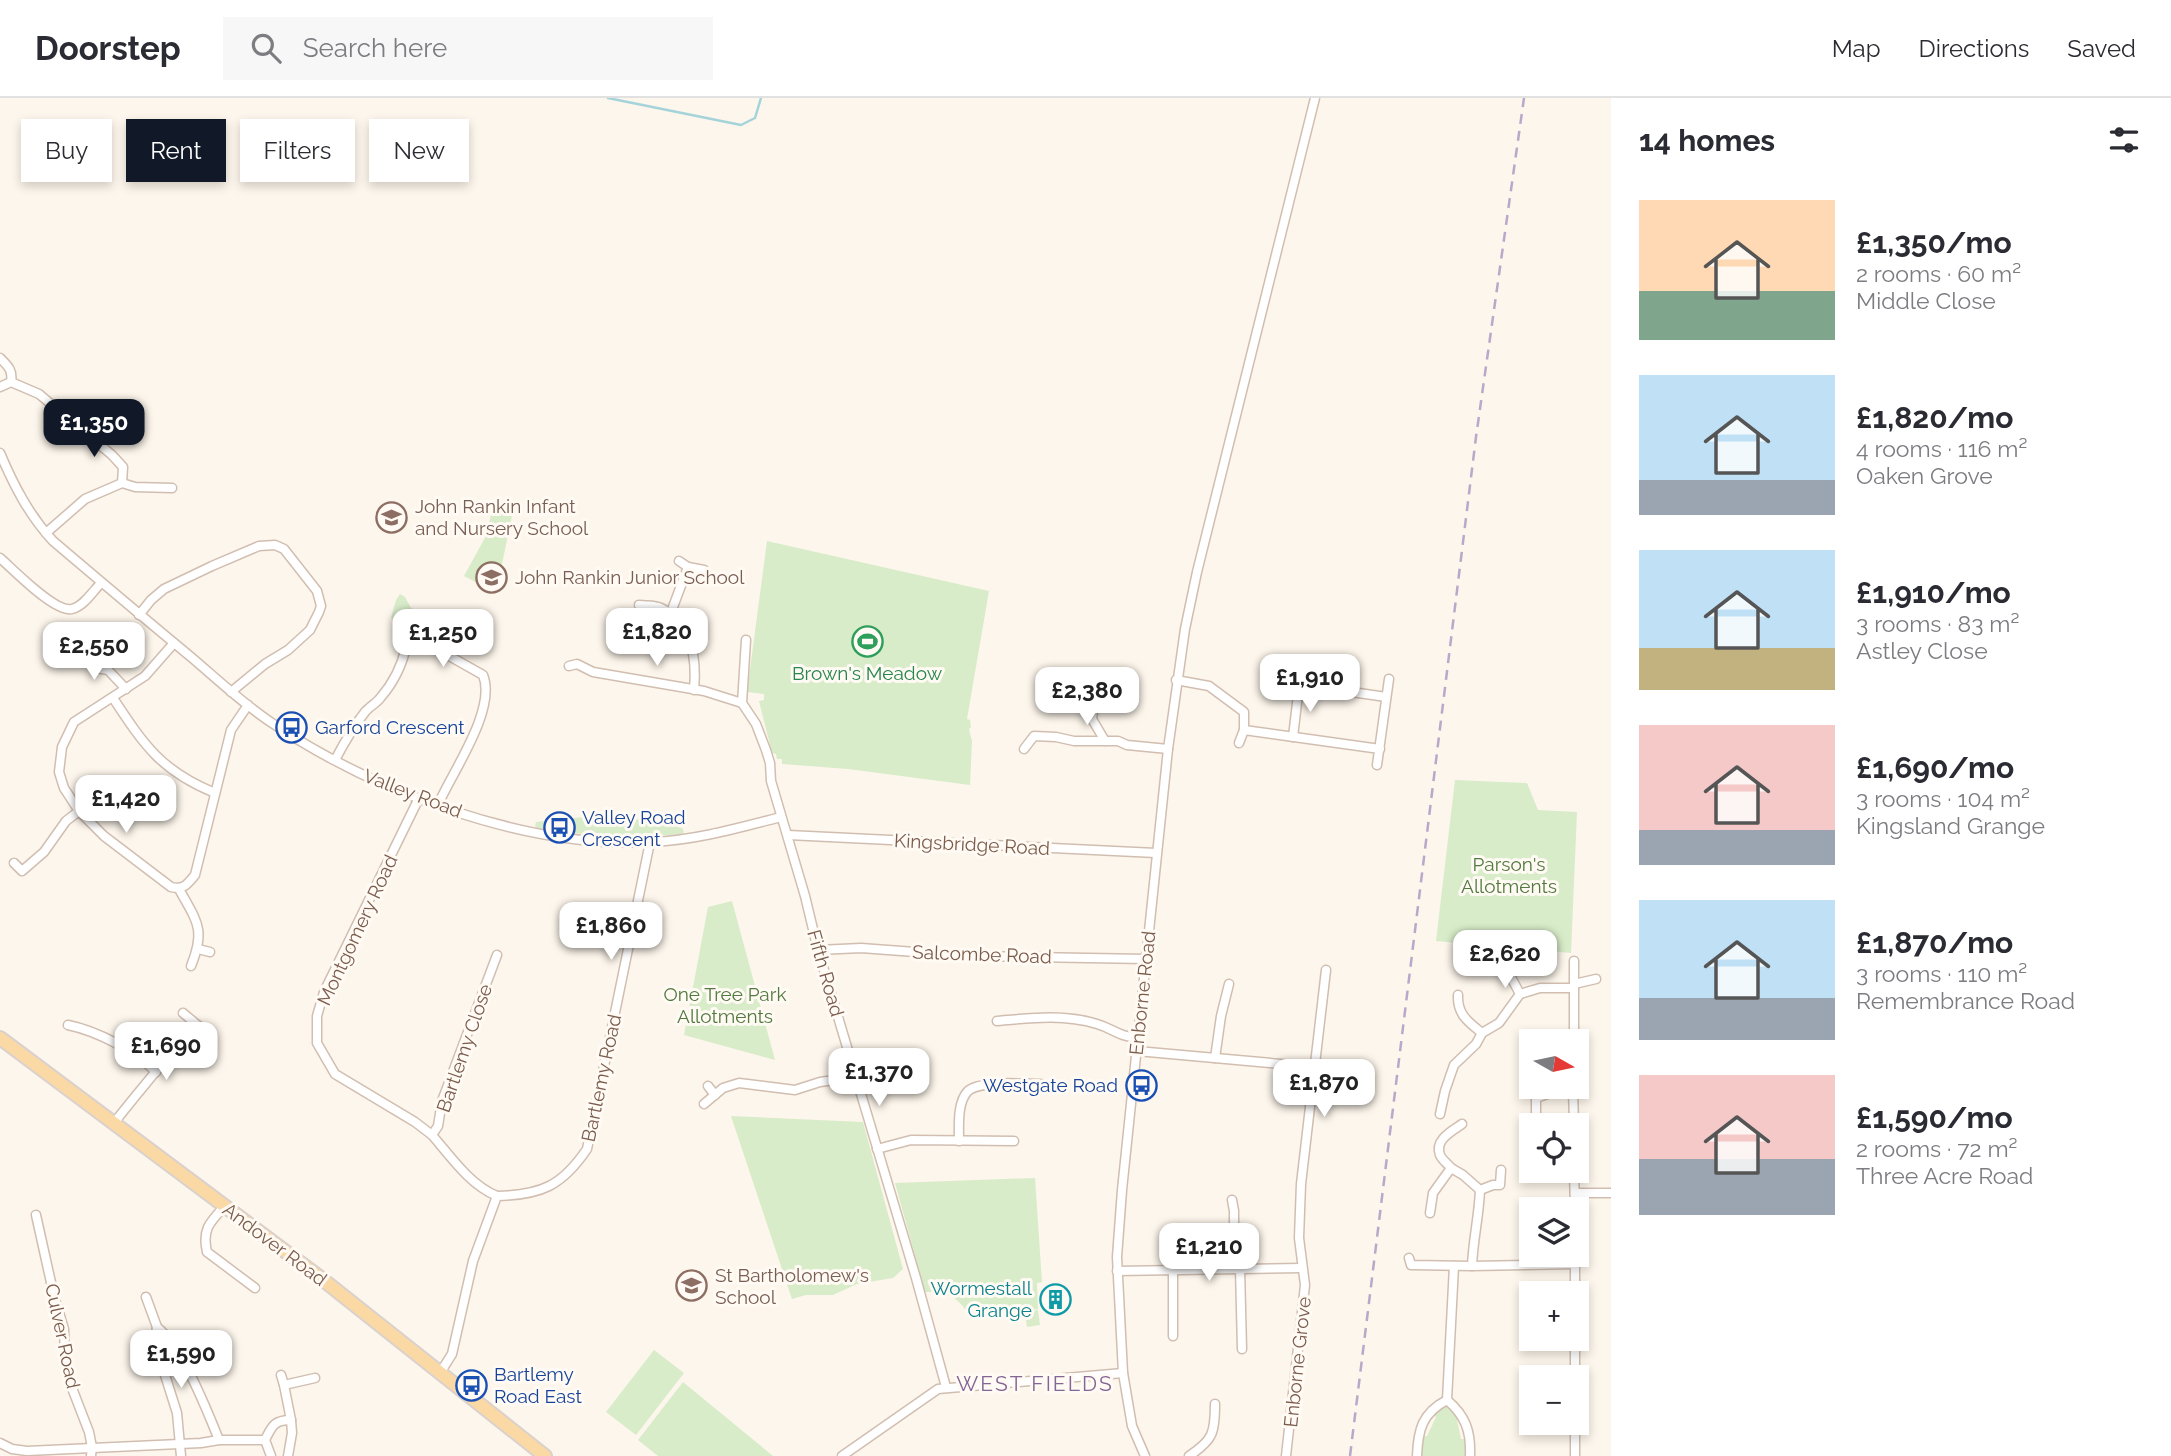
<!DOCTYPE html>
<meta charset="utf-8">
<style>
body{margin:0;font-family:Raleway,sans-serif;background:#f7f7f7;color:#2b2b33;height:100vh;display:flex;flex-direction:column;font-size:26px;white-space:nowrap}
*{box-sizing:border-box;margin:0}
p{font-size:23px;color:#7c7c81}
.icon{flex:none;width:38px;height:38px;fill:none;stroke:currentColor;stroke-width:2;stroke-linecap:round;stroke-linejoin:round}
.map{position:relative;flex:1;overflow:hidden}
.side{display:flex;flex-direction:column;background:#fff;width:560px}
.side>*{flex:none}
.hud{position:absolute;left:21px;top:21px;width:665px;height:63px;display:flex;gap:14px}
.needle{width:46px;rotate:99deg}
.fabs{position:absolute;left:1519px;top:931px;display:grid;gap:14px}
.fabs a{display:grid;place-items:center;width:70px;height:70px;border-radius:0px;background:#fff;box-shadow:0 4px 10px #0003;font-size:35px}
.price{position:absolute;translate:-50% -60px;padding:0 16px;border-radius:14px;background:#fff;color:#222;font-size:23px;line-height:46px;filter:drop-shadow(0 2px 4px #0008)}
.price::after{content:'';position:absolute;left:50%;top:42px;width:21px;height:16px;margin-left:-10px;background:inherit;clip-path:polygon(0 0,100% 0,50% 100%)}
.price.on{background:#111827;color:#fff}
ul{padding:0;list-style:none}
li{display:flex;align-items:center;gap:21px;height:175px;padding:0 28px}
li span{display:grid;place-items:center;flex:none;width:196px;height:140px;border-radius:0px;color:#555}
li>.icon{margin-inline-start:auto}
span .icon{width:84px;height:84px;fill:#fffc;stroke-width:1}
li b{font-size:30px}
h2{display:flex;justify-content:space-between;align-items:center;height:84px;padding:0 28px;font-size:30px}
.tag{padding:0 24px;border-radius:0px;background:#fff;box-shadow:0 4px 10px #0003;font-size:24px;line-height:63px}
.tag.on{background:#111827;color:#fff}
header{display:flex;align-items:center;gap:42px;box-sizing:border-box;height:98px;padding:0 35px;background:#fff;border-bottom:2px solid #e1e1e2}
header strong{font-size:33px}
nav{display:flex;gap:38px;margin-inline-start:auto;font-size:24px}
.search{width:490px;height:63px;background:#f7f7f7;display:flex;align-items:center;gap:18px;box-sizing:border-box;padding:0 24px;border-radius:0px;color:#7c7c81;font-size:26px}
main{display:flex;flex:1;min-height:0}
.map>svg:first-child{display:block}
.green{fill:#d8ecc9}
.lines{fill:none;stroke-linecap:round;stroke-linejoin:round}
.stream{stroke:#a5d3da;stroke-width:2.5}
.minor-casing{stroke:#d1beb0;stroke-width:11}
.primary-casing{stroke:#dad1cd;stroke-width:16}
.minor{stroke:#fff;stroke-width:8}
.primary{stroke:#fbd9a5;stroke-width:12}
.rail{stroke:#b9a8c9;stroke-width:2.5;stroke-dasharray:10 7;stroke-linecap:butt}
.labels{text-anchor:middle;stroke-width:6;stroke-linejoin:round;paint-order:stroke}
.education-label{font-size:19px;fill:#785e54;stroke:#fffaf3;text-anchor:start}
.leisure-label{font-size:19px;fill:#27864d;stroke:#fffaf3}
.transit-label{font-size:19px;fill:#164399;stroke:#fffaf3;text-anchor:start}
.street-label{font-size:19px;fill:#7a5c4d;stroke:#fffaf3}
.park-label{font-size:19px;fill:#537a41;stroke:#fffaf3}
.culture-label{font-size:19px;fill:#0d838f;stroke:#fffaf3;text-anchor:end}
.neighbourhood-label{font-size:21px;letter-spacing:2px;fill:#846695;stroke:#fffaf3}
</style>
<header>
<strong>Doorstep</strong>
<div class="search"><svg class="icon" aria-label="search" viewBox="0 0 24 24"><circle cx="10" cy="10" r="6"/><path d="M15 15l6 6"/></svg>Search here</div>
<nav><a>Map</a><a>Directions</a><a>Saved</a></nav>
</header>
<main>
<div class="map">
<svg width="1611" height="1358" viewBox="0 0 1611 1358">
<rect width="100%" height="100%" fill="#fdf6ec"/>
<g class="green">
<polygon points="493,408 513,413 496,495 464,478 486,438"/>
<polygon points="767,443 989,493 967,621 970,622 971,629 969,631 972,643 970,687 848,671 782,666 782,661 777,661 776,656 772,655 759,603 764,602 764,596 747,594"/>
<polygon points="400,496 405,499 411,510 429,522 422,537 391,520 396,502"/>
<polygon points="1455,682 1527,685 1538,712 1577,714 1571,855 1436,843"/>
<path d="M593,718l53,4 36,8 2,4 -2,2c-50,5 -96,2 -145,-6l-2,-2 1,-4z"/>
<polygon points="732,803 775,962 684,937 708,809"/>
<polygon points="731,1018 863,1024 903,1171 893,1180 857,1186 833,1197 806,1197 792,1201"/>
<path d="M1035,1080l7,104 -5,1 1,26 -67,9c-12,-20 -22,-27 -46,-26l-30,-109z"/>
<polygon points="1038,1212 1040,1227 1027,1229 1025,1214"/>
<polygon points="654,1252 684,1275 636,1337 606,1314"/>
<polygon points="683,1284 773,1358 658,1358 638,1342"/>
<polygon points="1446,1307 1455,1312 1461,1341 1468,1341 1467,1358 1421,1358 1422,1339 1427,1338 1436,1319 1433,1316"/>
</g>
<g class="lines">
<polyline class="stream" points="608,0 741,27 755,20 761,0"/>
<defs>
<g id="minor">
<path d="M0,260c8,8 13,12 11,24"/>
<polyline points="0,289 11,284 39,296 112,357 123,369 122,385 85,401 46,435"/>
<path d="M0,355c14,33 29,62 53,88 46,39 92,78 138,116 26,22 50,45 78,64 103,70 256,128 383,121 44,-2 86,-14 129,-25"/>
<polyline points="122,385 135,389 172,390"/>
<path d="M0,460c14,12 55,55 72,51 12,-3 21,-18 29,-26"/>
<polyline points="679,463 688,469 704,472"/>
<path d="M639,507c7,1 16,0 22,3 31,15 36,51 33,82"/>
<polyline points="139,517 151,502 164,491 212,468 259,448 275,447 284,451 317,493 321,508 319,514 310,532 288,552 265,566 231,594"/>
<polyline points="670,517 688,469"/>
<polyline points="746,542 742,605 756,626 766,652 770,665 771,683 805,798 818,852 916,1180 946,1289"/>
<path d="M174,545l-29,33 -71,46 -12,25 -3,25 5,16 15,23 25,25 67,51c12,3 16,-2 24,-12l36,-145 17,-25"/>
<polyline points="93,558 96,570 108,572 126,591"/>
<polyline points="569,568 577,566 593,574 704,593 742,605"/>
<polyline points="1176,582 1209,588 1244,614 1244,632 1239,645"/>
<polyline points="1299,588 1301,573"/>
<polyline points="1345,593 1386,599"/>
<path d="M113,600c31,47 48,73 102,95"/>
<polyline points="1244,632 1380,651"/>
<polyline points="1293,639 1299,588 1325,591"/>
<polyline points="1105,643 1092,621 1096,590 1111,592 1114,601"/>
<polyline points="1024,651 1034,638 1056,639 1074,643 1118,643 1127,647 1168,651"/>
<path d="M335,662c9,-17 18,-33 30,-48 5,-6 12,-9 16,-15 13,-15 21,-32 25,-50l15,-3 23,9 39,22c14,35 -31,97 -45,130"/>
<polyline points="1377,667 1389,581"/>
<polyline points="419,700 324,894 317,918 317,945 335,976 415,1024 432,1037"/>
<polyline points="788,737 1156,755"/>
<polyline points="14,765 22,773 44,754 66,723 79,713"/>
<path d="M179,791c18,33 27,40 12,77"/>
<polyline points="198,851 210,854"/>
<polyline points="818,852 861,850 969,858 1146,861"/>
<polyline points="1506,853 1504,866 1520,896"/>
<polyline points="1574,863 1574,943"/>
<polyline points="1491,868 1504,866"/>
<polyline points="1574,886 1596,881"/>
<path d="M1458,897c-1,19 10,27 24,38"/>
<polyline points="183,915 201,930"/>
<path d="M997,923c34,-3 67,-7 100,3 17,5 20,12 41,14"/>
<path d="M68,927c29,6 68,26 88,47"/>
<polyline points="1137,953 1315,969"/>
<polyline points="1215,960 1221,918 1229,886"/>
<polyline points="708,988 715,997"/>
<polyline points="1533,989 1540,997"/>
<polyline points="1573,989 1574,1027"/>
<polyline points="704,1006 723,990 739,985 795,992 820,984 856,979"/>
<polyline points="1440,1016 1445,993 1454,967 1476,946 1482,935 1499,925 1520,896 1540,890 1574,890"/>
<path d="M114,1025c26,-34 55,-65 79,-100"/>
<polyline points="1536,1027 1536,1000 1550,995 1573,995"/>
<path d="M959,1043c0,-15 -2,-39 9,-50 12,-11 57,-7 73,-7"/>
<polyline points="877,1051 911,1042 1014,1043"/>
<path d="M1451,1070l12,7 17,15c-1,26 -7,50 -8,76"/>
<polyline points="1574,1073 1575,1111"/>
<polyline points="1480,1092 1493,1087 1500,1087 1501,1072"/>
<polyline points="1575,1095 1611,1095"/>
<path d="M497,1098c-27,-11 -46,-39 -65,-61l6,-9 4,-25 55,-146"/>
<polyline points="1232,1102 1234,1113 1234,1170"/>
<path d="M224,1109c-15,16 -22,23 -17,45l48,36"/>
<path d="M1430,1115l3,-20 18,-25c-3,-4 -9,-8 -11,-13 -6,-15 12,-24 22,-31"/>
<polyline points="36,1117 54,1198 64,1231 65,1264 72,1290 89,1334 92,1349 91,1358"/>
<polyline points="1409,1160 1411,1167 1472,1168 1575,1166"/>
<polyline points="1240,1170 1242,1251"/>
<polyline points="1173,1172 1173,1238"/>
<polyline points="1117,1173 1302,1170"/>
<polyline points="1575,1195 1575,1157"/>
<polyline points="146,1199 157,1229 156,1236 159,1258 177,1315 181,1358"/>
<path d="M157,1229c25,20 50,83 62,113"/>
<path d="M440,1275l12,-19 21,-93 24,-65c44,-1 65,-10 90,-47l63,-307"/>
<polyline points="281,1277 284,1287 315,1280"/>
<polyline points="1575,1279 1575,1241"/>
<polyline points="284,1287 291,1322"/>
<polyline points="1447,1302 1454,1168"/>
<path d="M1447,1302c19,16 24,32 23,56"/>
<polyline points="1575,1325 1575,1358"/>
<polyline points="0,1345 12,1351 27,1353 201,1345 219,1342 265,1342"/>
<path d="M271,1358l-6,-16c7,-14 9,-20 26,-20l1,13 -4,23"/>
<polyline points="842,1358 938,1291 1123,1275"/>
<polyline points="1145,1358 1132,1328 1123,1275 1117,1159 1122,1092 1168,651 1185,531 1197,474 1315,0"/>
<path d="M1189,1358c24,-16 26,-23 26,-52"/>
<polyline points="1286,1358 1305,1187 1299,1140 1301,1086 1326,872"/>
<path d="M1417,1358c1,-26 5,-43 30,-56"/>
</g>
<polyline id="primary" points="0,940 322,1181 545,1358"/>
</defs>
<use href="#minor" class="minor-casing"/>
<use href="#primary" class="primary-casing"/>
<use href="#minor" class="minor"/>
<use href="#primary" class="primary"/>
<polyline class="rail" points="1350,1358 1476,339 1524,0"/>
</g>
<defs>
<symbol id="school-ring" viewBox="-11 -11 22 22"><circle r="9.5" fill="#fffaf3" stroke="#8d6e63" stroke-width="1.5"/><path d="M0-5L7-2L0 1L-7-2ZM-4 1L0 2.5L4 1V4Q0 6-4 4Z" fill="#8d6e63"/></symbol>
<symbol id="stadium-ring" viewBox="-11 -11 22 22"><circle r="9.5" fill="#fffaf3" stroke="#2e9e5b" stroke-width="1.5"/><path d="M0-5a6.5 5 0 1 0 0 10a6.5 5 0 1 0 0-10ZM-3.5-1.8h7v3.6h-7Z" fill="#2e9e5b"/></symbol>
<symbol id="bus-ring" viewBox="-11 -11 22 22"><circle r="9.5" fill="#fffaf3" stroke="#1a4fb4" stroke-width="1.5"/><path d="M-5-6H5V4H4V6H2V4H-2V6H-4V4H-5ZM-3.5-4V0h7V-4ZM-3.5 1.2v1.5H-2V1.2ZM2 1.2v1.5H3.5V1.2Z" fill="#1a4fb4"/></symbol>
<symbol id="building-ring" viewBox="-11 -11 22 22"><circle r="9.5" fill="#fffaf3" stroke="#0f9aa8" stroke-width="1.5"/><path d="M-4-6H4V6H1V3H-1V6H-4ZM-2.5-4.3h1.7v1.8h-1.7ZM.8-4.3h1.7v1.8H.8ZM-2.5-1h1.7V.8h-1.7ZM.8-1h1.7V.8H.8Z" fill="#0f9aa8"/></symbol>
</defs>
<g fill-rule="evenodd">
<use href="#school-ring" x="374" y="402" width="35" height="35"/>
<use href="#school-ring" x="474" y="462" width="35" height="35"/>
<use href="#stadium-ring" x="850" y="526" width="35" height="35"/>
<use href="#bus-ring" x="274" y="612" width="35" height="35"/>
<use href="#bus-ring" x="542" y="712" width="35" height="35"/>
<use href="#bus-ring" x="1124" y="970" width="35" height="35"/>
<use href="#school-ring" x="674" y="1170" width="35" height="35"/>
<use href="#building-ring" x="1038" y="1184" width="35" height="35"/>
<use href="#bus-ring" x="454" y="1270" width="35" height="35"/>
</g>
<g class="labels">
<g class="education-label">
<text x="415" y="415">John Rankin Infant<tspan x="415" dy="22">and Nursery School</tspan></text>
<text x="515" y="486">John Rankin Junior School</text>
<text x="715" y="1184">St Bartholomew's<tspan x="715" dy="22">School</tspan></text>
</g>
<g class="leisure-label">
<text x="867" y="582">Brown's Meadow</text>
</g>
<g class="transit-label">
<text x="315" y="636">Garford Crescent</text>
<text x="582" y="726">Valley Road<tspan x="582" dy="22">Crescent</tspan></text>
<text x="1118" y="994" text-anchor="end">Westgate Road</text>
<text x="494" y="1283">Bartlemy<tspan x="494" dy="22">Road East</tspan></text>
</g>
<g class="street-label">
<text transform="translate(413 695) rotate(21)" y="7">Valley Road</text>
<text transform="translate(972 746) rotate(3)" y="7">Kingsbridge Road</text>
<text transform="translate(357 832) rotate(-65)" y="7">Montgomery Road</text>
<text transform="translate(982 856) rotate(2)" y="7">Salcombe Road</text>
<text transform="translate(826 875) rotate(74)" y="7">Fifth Road</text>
<text transform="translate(1142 895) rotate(-84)" y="7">Enborne Road</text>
<text transform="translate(464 950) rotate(-71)" y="7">Bartlemy Close</text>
<text transform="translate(601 980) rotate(-78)" y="7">Bartlemy Road</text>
<text transform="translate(275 1146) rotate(37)" y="7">Andover Road</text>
<text transform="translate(63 1238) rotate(78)" y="7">Culver Road</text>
<text transform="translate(1297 1264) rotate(-84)" y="7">Enborne Grove</text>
</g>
<g class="park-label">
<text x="1509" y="773">Parson's<tspan x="1509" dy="22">Allotments</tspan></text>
<text x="725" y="903">One Tree Park<tspan x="725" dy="22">Allotments</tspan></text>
</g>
<g class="culture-label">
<text x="1032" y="1197">Wormestall<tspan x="1032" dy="22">Grange</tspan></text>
</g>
<g class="neighbourhood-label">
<text x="1035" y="1293">WEST FIELDS</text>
</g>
</g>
</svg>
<div class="fabs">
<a><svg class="needle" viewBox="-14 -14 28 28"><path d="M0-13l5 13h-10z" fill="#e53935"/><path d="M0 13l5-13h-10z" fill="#7c7c81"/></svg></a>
<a><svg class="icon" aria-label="locate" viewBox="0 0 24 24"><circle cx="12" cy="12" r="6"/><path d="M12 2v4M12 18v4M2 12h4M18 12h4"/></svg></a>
<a><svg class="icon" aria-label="layers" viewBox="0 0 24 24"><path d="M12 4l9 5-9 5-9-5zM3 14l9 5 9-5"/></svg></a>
<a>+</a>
<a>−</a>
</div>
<b class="price on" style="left:94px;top:361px">£1,350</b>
<b class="price" style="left:657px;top:570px">£1,820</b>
<b class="price" style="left:443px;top:571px">£1,250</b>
<b class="price" style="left:94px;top:584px">£2,550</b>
<b class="price" style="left:1310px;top:616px">£1,910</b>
<b class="price" style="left:1087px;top:629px">£2,380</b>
<b class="price" style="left:126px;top:737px">£1,420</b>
<b class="price" style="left:611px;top:864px">£1,860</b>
<b class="price" style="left:1505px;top:892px">£2,620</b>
<b class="price" style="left:166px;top:984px">£1,690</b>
<b class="price" style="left:879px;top:1010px">£1,370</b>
<b class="price" style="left:1324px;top:1021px">£1,870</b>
<b class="price" style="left:1209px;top:1185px">£1,210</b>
<b class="price" style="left:181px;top:1292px">£1,590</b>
<div class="hud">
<a class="tag">Buy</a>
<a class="tag on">Rent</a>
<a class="tag">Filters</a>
<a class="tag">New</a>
</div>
</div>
<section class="side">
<h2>14 homes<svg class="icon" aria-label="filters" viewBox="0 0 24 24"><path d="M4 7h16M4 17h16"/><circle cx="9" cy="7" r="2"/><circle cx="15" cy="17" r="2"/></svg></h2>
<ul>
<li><span style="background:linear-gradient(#ffd9b3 65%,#7fa58c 0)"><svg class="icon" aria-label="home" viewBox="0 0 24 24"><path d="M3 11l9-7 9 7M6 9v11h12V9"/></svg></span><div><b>£1,350/mo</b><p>2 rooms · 60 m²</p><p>Middle Close</p></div></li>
<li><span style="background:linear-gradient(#bfe0f5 75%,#9aa5b1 0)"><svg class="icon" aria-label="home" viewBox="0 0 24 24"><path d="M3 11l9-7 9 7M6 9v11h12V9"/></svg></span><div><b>£1,820/mo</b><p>4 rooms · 116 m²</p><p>Oaken Grove</p></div></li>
<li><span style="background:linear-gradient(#bfe0f5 70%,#c2b280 0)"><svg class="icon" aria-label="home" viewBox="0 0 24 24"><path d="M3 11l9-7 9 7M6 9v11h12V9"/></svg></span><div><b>£1,910/mo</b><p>3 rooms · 83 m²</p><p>Astley Close</p></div></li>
<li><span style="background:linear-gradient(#f6c9c9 75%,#9aa5b1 0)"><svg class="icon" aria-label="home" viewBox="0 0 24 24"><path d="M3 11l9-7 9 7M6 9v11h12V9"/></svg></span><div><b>£1,690/mo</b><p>3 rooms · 104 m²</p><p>Kingsland Grange</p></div></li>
<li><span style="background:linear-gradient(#bfe0f5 70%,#9aa5b1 0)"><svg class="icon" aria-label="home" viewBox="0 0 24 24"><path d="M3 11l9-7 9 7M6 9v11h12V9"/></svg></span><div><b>£1,870/mo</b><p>3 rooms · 110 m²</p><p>Remembrance Road</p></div></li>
<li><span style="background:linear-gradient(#f6c9c9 60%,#9aa5b1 0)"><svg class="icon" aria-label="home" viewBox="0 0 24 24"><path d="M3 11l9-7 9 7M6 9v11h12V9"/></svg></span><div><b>£1,590/mo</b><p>2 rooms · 72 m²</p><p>Three Acre Road</p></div></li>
</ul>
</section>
</main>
